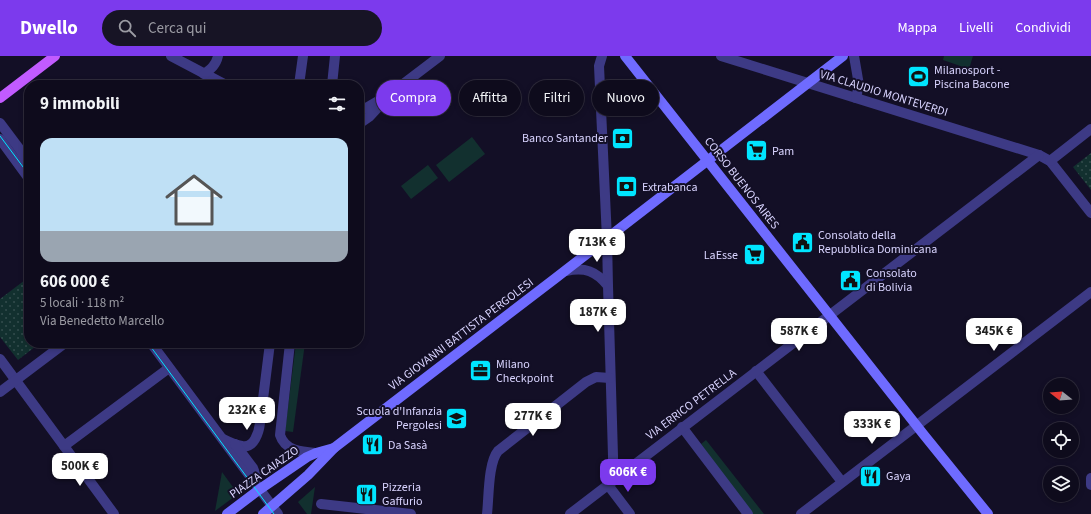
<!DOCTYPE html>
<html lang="it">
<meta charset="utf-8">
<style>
body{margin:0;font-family:"Source Sans 3",sans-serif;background:#171425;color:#f1f3f6;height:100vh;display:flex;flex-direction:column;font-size:15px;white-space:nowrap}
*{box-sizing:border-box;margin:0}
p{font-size:13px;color:#9b9ba3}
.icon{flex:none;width:22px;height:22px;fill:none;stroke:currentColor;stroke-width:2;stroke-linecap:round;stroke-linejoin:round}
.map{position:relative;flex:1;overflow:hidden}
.drawer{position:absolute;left:24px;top:24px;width:340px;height:268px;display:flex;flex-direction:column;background:#0e0b1c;border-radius:16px;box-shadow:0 2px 6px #0003,0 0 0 1px #2e2b3b}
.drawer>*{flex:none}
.banner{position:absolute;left:376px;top:24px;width:380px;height:36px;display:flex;gap:8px}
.needle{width:26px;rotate:287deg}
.tools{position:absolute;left:1043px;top:322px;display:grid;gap:8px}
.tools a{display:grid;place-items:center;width:36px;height:36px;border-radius:50%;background:#0e0b1c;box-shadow:0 2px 6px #0003,0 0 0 1px #2e2b3b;font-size:20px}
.price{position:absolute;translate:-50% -34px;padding:0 9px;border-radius:8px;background:#fff;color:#222;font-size:13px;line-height:26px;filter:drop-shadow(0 1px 2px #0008)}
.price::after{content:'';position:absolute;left:50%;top:24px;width:12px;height:9px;margin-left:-6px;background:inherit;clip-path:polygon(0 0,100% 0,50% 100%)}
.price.on{background:#7c3aed;color:#fff}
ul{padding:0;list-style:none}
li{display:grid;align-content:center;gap:8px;height:212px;padding:0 16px}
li+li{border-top:1px solid #2e2b3b}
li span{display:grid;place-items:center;height:124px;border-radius:12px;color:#555}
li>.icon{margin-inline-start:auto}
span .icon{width:72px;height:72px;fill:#fffc;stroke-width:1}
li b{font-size:17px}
h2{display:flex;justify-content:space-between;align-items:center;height:48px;padding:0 16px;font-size:17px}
.tag{padding:0 14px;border-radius:18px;background:#0e0b1c;box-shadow:0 2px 6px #0003,0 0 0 1px #2e2b3b;font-size:14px;line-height:36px}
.tag.on{background:#7c3aed;color:#fff}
header{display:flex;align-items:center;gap:24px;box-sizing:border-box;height:56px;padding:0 20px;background:#7c3aed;color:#fff}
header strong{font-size:19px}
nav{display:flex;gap:22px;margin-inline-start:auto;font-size:14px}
.search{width:280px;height:36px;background:#171425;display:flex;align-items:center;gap:10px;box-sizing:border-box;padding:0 14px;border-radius:22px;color:#9b9ba3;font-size:15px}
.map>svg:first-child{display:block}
.green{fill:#12302f}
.park{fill:url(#park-dots)}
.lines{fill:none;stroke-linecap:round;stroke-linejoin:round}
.street{stroke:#3d3a85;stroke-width:10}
.secondary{stroke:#6f6bff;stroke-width:10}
.primary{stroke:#c25bff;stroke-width:10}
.tram{stroke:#00e5ff;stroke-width:1}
.labels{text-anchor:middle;stroke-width:4;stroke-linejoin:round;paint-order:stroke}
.poi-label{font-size:12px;fill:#d9d4ff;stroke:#130f26;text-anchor:start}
.street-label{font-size:12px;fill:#d9d4ff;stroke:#130f26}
</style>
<header>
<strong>Dwello</strong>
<div class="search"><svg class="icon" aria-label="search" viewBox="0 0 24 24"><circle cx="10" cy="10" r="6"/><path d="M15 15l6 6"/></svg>Cerca qui</div>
<nav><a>Mappa</a><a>Livelli</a><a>Condividi</a></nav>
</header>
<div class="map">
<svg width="1091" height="458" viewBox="0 0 1091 458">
<defs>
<pattern id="park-dots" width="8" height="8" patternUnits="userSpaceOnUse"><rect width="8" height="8" fill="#12302f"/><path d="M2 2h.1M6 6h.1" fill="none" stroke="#344d4e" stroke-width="1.8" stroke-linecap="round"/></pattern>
</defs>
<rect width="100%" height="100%" fill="#130f26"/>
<g class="green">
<polygon points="944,0 973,0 969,13 943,4"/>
<polygon points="472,81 485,98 449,126 436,109"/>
<polygon points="428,109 438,122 411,143 401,130"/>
<polygon points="296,287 305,287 293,376 285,375"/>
<polygon points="706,384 764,458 752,458 701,388"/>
<polygon points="222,416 238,438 215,455"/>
<polygon points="315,431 311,458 307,458 298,446"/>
</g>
<g class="park">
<polygon points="1091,97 1091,134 1073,111"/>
<polygon points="29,221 29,287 40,287 18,304 0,281 0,243"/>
</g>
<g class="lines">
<g class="street">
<polyline points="171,0 226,29"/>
<polyline points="602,0 599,10 607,183 608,230 613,400 613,408 608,429"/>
<polyline points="721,0 1039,99 1050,105 1091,157"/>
<polyline points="854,0 859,29 856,42"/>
<path d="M204,18c7,-5 12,-9 14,-18"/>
<polyline points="299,29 303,0"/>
<polyline points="332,29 335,0"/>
<polyline points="359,56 390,38 440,0"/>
<polyline points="0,67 21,95 26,104 29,116"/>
<polyline points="359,68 369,61 382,47"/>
<polyline points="0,83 27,120"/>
<polyline points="1050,105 1091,73"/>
<path d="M566,215c19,-4 30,0 42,15"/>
<polyline points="151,287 278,458"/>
<path d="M290,287l-10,92c5,16 22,17 36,18"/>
<polyline points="0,303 114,458"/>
<polyline points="756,315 842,426"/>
<polyline points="0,336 65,287"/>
<polyline points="682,371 748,458"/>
<path d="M223,383c6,3 12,6 19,7 12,3 17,-14 18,-23l10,-80"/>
<polyline points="235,388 253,412 256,420"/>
<polyline points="64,390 169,312"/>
<polyline points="1091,422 1091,429"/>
<polyline points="608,429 630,458"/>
<polyline points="321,448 411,458"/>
<path d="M487,458c2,-17 1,-51 11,-63l88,-69 10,-5 14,1"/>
<polyline points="570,458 1039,99"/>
<polyline points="801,458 1091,236"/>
</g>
<g class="secondary">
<polyline points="625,0 924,379 988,458"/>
<polyline points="227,458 260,433 307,401 316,397 334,392"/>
<path d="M263,458l45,-39 26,-27c170,-130 340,-261 509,-392"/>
</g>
<polyline class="primary" points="0,42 55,0"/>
<g class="tram">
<polyline points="0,80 29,119"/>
<polyline points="148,287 274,458"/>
</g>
</g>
<defs>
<symbol id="stadium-square" viewBox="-11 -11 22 22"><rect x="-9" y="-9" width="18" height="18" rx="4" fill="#00e5ff" stroke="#130f26"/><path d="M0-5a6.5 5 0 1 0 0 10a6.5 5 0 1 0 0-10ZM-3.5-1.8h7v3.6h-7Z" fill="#111"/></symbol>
<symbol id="bank-square" viewBox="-11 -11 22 22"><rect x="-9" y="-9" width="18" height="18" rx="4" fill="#00e5ff" stroke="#130f26"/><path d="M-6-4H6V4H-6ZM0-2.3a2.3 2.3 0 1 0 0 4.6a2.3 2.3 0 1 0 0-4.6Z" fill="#111"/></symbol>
<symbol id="supermarket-square" viewBox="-11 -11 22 22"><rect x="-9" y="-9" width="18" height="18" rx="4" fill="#00e5ff" stroke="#130f26"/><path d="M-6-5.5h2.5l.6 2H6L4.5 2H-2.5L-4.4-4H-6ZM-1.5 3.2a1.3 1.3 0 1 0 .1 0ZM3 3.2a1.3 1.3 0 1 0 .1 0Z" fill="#111"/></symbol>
<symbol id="civic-square" viewBox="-11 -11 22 22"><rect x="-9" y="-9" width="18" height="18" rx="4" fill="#00e5ff" stroke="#130f26"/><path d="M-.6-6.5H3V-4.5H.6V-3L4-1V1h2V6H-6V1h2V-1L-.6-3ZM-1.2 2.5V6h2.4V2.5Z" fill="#111"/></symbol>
<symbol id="office-square" viewBox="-11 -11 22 22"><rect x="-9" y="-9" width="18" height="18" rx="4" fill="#00e5ff" stroke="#130f26"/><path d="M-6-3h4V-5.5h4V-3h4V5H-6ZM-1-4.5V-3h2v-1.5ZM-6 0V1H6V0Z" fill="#111"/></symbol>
<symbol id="school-square" viewBox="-11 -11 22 22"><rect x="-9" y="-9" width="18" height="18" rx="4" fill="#00e5ff" stroke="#130f26"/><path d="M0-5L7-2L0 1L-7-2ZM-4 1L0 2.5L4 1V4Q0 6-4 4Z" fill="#111"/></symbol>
<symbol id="restaurant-square" viewBox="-11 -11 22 22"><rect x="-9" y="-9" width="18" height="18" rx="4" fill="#00e5ff" stroke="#130f26"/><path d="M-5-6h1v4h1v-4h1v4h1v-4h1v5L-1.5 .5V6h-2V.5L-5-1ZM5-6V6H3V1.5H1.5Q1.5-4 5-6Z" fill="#111"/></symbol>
</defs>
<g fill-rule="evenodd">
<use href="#stadium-square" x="906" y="8" width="25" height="25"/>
<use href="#bank-square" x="610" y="70" width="25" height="25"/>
<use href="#supermarket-square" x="744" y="82" width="25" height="25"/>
<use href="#bank-square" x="614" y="118" width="25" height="25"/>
<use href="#civic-square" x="790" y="174" width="25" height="25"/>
<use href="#supermarket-square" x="742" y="186" width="25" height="25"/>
<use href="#civic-square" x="838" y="212" width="25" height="25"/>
<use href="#office-square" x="468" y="302" width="25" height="25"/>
<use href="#school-square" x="444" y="350" width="25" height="25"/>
<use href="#restaurant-square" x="360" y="376" width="25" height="25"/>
<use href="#restaurant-square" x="858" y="408" width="25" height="25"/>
<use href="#restaurant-square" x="354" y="426" width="25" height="25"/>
</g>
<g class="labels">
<g class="poi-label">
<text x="934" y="18">Milanosport -<tspan x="934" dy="14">Piscina Bacone</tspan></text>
<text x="608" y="86" text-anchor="end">Banco Santander</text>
<text x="772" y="99">Pam</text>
<text x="642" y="135">Extrabanca</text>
<text x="818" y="183">Consolato della<tspan x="818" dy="14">Repubblica Dominicana</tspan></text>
<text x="738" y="203" text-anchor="end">LaEsse</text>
<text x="866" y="221">Consolato<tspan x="866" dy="14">di Bolivia</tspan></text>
<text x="496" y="312">Milano<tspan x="496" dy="14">Checkpoint</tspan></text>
<text x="442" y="359" text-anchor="end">Scuola d'Infanzia<tspan x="442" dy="14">Pergolesi</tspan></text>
<text x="388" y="393">Da Sasà</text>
<text x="886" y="424">Gaya</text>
<text x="382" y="435">Pizzeria<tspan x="382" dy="14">Gaffurio</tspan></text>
</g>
<g class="street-label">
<text transform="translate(884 37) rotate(17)" y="4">VIA CLAUDIO MONTEVERDI</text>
<text transform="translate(742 127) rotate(52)" y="4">CORSO BUENOS AIRES</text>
<text transform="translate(461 278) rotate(-37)" y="4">VIA GIOVANNI BATTISTA PERGOLESI</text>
<text transform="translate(691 348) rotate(-37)" y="4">VIA ERRICO PETRELLA</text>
<text transform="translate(264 416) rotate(-35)" y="4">PIAZZA CAIAZZO</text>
</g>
</g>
</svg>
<div class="tools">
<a><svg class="needle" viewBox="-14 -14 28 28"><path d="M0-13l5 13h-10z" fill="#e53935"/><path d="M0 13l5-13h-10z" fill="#9b9ba3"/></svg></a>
<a><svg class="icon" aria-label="locate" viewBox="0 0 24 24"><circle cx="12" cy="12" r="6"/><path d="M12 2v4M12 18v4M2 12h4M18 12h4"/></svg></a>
<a><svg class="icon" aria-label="layers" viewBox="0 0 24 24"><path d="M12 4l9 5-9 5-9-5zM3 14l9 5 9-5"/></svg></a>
</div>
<b class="price" style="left:597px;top:207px">713K €</b>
<b class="price" style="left:598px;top:277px">187K €</b>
<b class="price" style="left:799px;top:296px">587K €</b>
<b class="price" style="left:994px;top:296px">345K €</b>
<b class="price" style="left:247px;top:375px">232K €</b>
<b class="price" style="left:533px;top:381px">277K €</b>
<b class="price" style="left:872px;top:389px">333K €</b>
<b class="price" style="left:80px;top:431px">500K €</b>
<b class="price on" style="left:628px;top:437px">606K €</b>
<div class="banner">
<a class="tag on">Compra</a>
<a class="tag">Affitta</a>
<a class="tag">Filtri</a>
<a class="tag">Nuovo</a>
</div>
<section class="drawer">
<h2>9 immobili<svg class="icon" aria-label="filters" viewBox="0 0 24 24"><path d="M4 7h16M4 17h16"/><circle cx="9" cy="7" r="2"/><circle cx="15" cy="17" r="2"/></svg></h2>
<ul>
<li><span style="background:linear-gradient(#bfe0f5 75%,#9aa5b1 0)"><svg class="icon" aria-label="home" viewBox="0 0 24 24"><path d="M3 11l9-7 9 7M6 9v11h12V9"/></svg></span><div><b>606 000 €</b><p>5 locali · 118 m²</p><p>Via Benedetto Marcello</p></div></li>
</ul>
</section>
</div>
